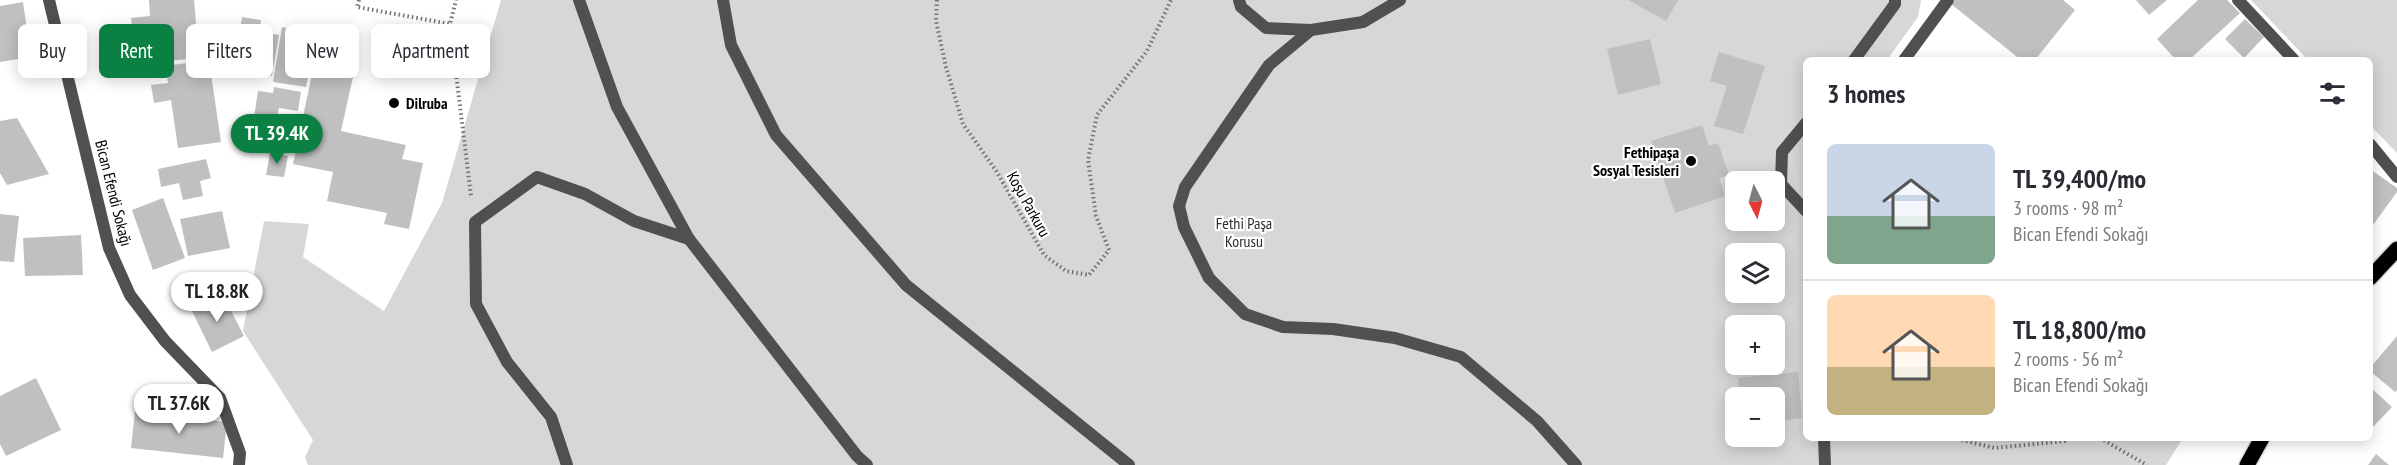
<!DOCTYPE html>
<meta charset="utf-8">
<style>
body{margin:0;font-family:"PT Sans Narrow",sans-serif;background:#f7f7f7;color:#2b2b33;height:100vh;display:flex;flex-direction:column;font-size:22px;white-space:nowrap}
*{box-sizing:border-box;margin:0}
p{font-size:20px;color:#7c7c81}
.icon{flex:none;width:33px;height:33px;fill:none;stroke:currentColor;stroke-width:2;stroke-linecap:round;stroke-linejoin:round}
.map{position:relative;flex:1;overflow:hidden}
.panel{position:absolute;left:1803px;top:57px;width:570px;height:384px;display:flex;flex-direction:column;background:#fff;border-radius:9px;box-shadow:0 3px 15px #0003}
.panel>*{flex:none}
.top-card{position:absolute;left:18px;top:24px;width:570px;height:54px;display:flex;gap:12px}
.needle{width:39px;rotate:174deg}
.controls{position:absolute;left:1725px;top:171px;display:grid;gap:12px}
.controls a{display:grid;place-items:center;width:60px;height:60px;border-radius:9px;background:#fff;box-shadow:0 3px 15px #0003;font-size:30px}
.price{position:absolute;translate:-50% -51px;padding:0 14px;border-radius:21px;background:#fff;color:#222;font-size:20px;line-height:39px;filter:drop-shadow(0 2px 3px #0008)}
.price::after{content:'';position:absolute;left:50%;top:36px;width:18px;height:14px;margin-left:-9px;background:inherit;clip-path:polygon(0 0,100% 0,50% 100%)}
.price.current{background:#0b8043;color:#fff}
ul{padding:0;list-style:none}
li{display:flex;align-items:center;gap:18px;height:150px;padding:0 24px}
li+li{border-top:2px solid #e1e1e2}
li span{display:grid;place-items:center;flex:none;width:168px;height:120px;border-radius:9px;color:#555}
li>.icon{margin-inline-start:auto}
span .icon{width:72px;height:72px;fill:#fffc;stroke-width:1}
li b{font-size:26px}
h2{display:flex;justify-content:space-between;align-items:center;height:72px;padding:0 24px;font-size:26px}
.pill{padding:0 21px;border-radius:9px;background:#fff;box-shadow:0 3px 15px #0003;font-size:21px;line-height:54px}
.pill.current{background:#0b8043;color:#fff}
.map>svg:first-child{display:block}
.green{fill:#d7d7d7;fill-rule:evenodd}
.building{fill:#c0c0c0}
.lines{fill:none;stroke-linecap:round;stroke-linejoin:round}
.primary-casing{stroke:#dbdbdb;stroke-width:18}
.path{stroke:#727272;stroke-width:4;stroke-dasharray:1.5 3;stroke-linecap:butt}
.service{stroke:#505050;stroke-width:12}
.minor{stroke:#505050;stroke-width:12}
.primary{stroke:#000;stroke-width:15}
.poi-dot{fill:#000;stroke:#fff;stroke-width:2}
.labels{text-anchor:middle;stroke-width:4.5;stroke-linejoin:round;paint-order:stroke}
.poi-label{font-size:16px;font-weight:bold;fill:#000;stroke:#fff;text-anchor:start}
.street-label{font-size:16px;fill:#000;stroke:#fff}
.park-label{font-size:16px;fill:#2e2e2e;stroke:#fff}
</style>
<div class="map">
<svg width="2397" height="465" viewBox="0 0 2397 465">
<rect width="100%" height="100%" fill="#fff"/>
<g class="green">
<path d="M501,0h1420l-3,17 -31,43h-81v378h377l-17,27h-1858l-3,-8 8,-17 -70,-109 21,-110 45,3 -6,33 81,54 58,-108zM1736,182h38v38h-38zM1736,254h38v38h-38zM1736,326h38v38h-38zM1736,398h38v38h-38z"/>
<polygon points="2251,0 2397,0 2397,153 2370,125 2370,60 2308,60"/>
</g>
<g class="building">
<polygon points="149,0 194,0 199,58 136,64 131,18 150,16"/>
<polygon points="1628,0 1678,0 1666,21"/>
<polygon points="1955,0 2063,0 2075,10 2035,60 2021,60 1951,4"/>
<polygon points="2136,0 2167,0 2149,15"/>
<polygon points="2198,0 2227,0 2240,13 2189,60 2176,60 2157,39"/>
<polygon points="23,2 31,57 0,62 0,6"/>
<polygon points="242,17 261,20 260,32 279,35 272,76 234,70"/>
<polygon points="2245,19 2264,37 2244,58 2225,39"/>
<polygon points="282,27 297,30 313,53 306,87 273,82"/>
<polygon points="1650,39 1661,84 1618,95 1607,49"/>
<polygon points="1719,52 1765,66 1743,134 1714,126 1727,86 1710,81"/>
<polygon points="209,60 221,142 178,148 171,100 154,103 151,85 168,83 165,66"/>
<polygon points="315,60 355,68 341,131 406,145 402,159 423,163 409,229 384,224 387,213 327,201 333,172 293,164"/>
<polygon points="274,87 301,92 298,111 279,108 276,121 296,125 292,151 250,144 258,91 273,93"/>
<polygon points="17,118 49,174 7,185 0,173 0,121"/>
<polygon points="1702,125 1709,146 1718,143 1729,175 1719,178 1725,196 1675,213 1651,141"/>
<polygon points="270,153 288,156 284,177 266,175"/>
<polygon points="206,159 211,178 200,181 203,196 183,200 179,183 161,187 158,169"/>
<polygon points="2370,169 2397,188 2397,192 2370,229"/>
<polygon points="163,198 185,258 153,270 132,210"/>
<polygon points="222,211 230,248 188,256 180,219"/>
<polygon points="0,214 19,216 14,262 0,261"/>
<polygon points="81,235 83,275 25,276 23,238"/>
<polygon points="222,293 244,336 212,352 191,309"/>
<polygon points="2397,336 2397,390 2395,392 2370,371 2370,368"/>
<polygon points="1798,372 1802,418 1774,422 1774,398 1741,398 1738,378"/>
<polygon points="36,378 61,430 6,456 0,444 0,396"/>
<polygon points="2370,387 2392,407 2370,430"/>
<polygon points="135,412 227,422 223,458 131,448"/>
<polygon points="2376,454 2389,465 2368,465"/>
</g>
<g class="lines">
<defs>
<g id="primary">
<polyline points="2370,278 2397,249"/>
<polyline points="2247,465 2262,438"/>
</g>
</defs>
<use href="#primary" class="primary-casing"/>
<g class="path">
<polyline points="359,0 357,7 450,24 456,0"/>
<polyline points="937,0 936,21 946,67 963,124 997,172 1044,255 1066,271 1089,275 1109,250 1096,216 1088,160 1097,115 1147,51 1171,0"/>
<polyline points="450,24 471,196"/>
<polyline points="1953,438 1995,448 2065,441 2071,438"/>
<polyline points="2100,438 2147,465"/>
</g>
<g class="service">
<polyline points="579,0 617,107 689,239 857,456 867,465"/>
<polyline points="723,0 731,45 776,135 906,285 1129,465"/>
<polyline points="1239,0 1241,7 1266,28 1311,30 1363,22 1400,0"/>
<polyline points="1311,30 1269,65 1185,187 1179,206 1184,227 1209,278 1245,314 1283,327 1333,329 1395,338 1461,357 1537,421 1576,465"/>
<polyline points="1854,60 1895,4 1895,0"/>
<polyline points="1806,123 1782,152 1781,184 1806,211"/>
<polyline points="1824,438 1825,465"/>
<polyline points="567,465 551,417 507,362 476,304 475,222 537,177 585,194 634,221 689,239"/>
</g>
<g class="minor">
<polyline points="49,0 109,248 130,295 165,341 220,398 240,453 239,465"/>
<polyline points="2238,0 2294,60"/>
<polyline points="1904,60 1948,0"/>
<polyline points="2370,144 2397,177"/>
</g>
<use href="#primary" class="primary"/>
</g>
<g class="poi-dot">
<circle cx="394" cy="103" r="6"/>
<circle cx="1691" cy="161" r="6"/>
</g>
<g class="labels">
<g class="poi-label">
<text x="406" y="109">Dilruba</text>
<text x="1679" y="158" text-anchor="end">Fethipaşa<tspan x="1679" dy="18">Sosyal Tesisleri</tspan></text>
</g>
<g class="street-label">
<text transform="translate(114 193) rotate(76)" y="6">Bican Efendi Sokağı</text>
<text transform="translate(1029 204) rotate(61)" y="6">Koşu Parkuru</text>
</g>
<g class="park-label">
<text x="1244" y="229">Fethi Paşa<tspan x="1244" dy="18">Korusu</tspan></text>
</g>
</g>
</svg>
<div class="controls">
<a><svg class="needle" viewBox="-14 -14 28 28"><path d="M0-13l5 13h-10z" fill="#e53935"/><path d="M0 13l5-13h-10z" fill="#7c7c81"/></svg></a>
<a><svg class="icon" aria-label="layers" viewBox="0 0 24 24"><path d="M12 4l9 5-9 5-9-5zM3 14l9 5 9-5"/></svg></a>
<a>+</a>
<a>−</a>
</div>
<b class="price current" style="left:277px;top:165px">TL 39.4K</b>
<b class="price" style="left:217px;top:323px">TL 18.8K</b>
<b class="price" style="left:179px;top:435px">TL 37.6K</b>
<div class="top-card">
<a class="pill">Buy</a>
<a class="pill current">Rent</a>
<a class="pill">Filters</a>
<a class="pill">New</a>
<a class="pill">Apartment</a>
</div>
<section class="panel">
<h2>3 homes<svg class="icon" aria-label="filters" viewBox="0 0 24 24"><path d="M4 7h16M4 17h16"/><circle cx="9" cy="7" r="2"/><circle cx="15" cy="17" r="2"/></svg></h2>
<ul>
<li><span style="background:linear-gradient(#c9d6e8 60%,#7fa58c 0)"><svg class="icon" aria-label="home" viewBox="0 0 24 24"><path d="M3 11l9-7 9 7M6 9v11h12V9"/></svg></span><div><b>TL 39,400/mo</b><p>3 rooms · 98 m²</p><p>Bican Efendi Sokağı</p></div></li>
<li><span style="background:linear-gradient(#ffd9b3 60%,#c2b280 0)"><svg class="icon" aria-label="home" viewBox="0 0 24 24"><path d="M3 11l9-7 9 7M6 9v11h12V9"/></svg></span><div><b>TL 18,800/mo</b><p>2 rooms · 56 m²</p><p>Bican Efendi Sokağı</p></div></li>
</ul>
</section>
</div>
